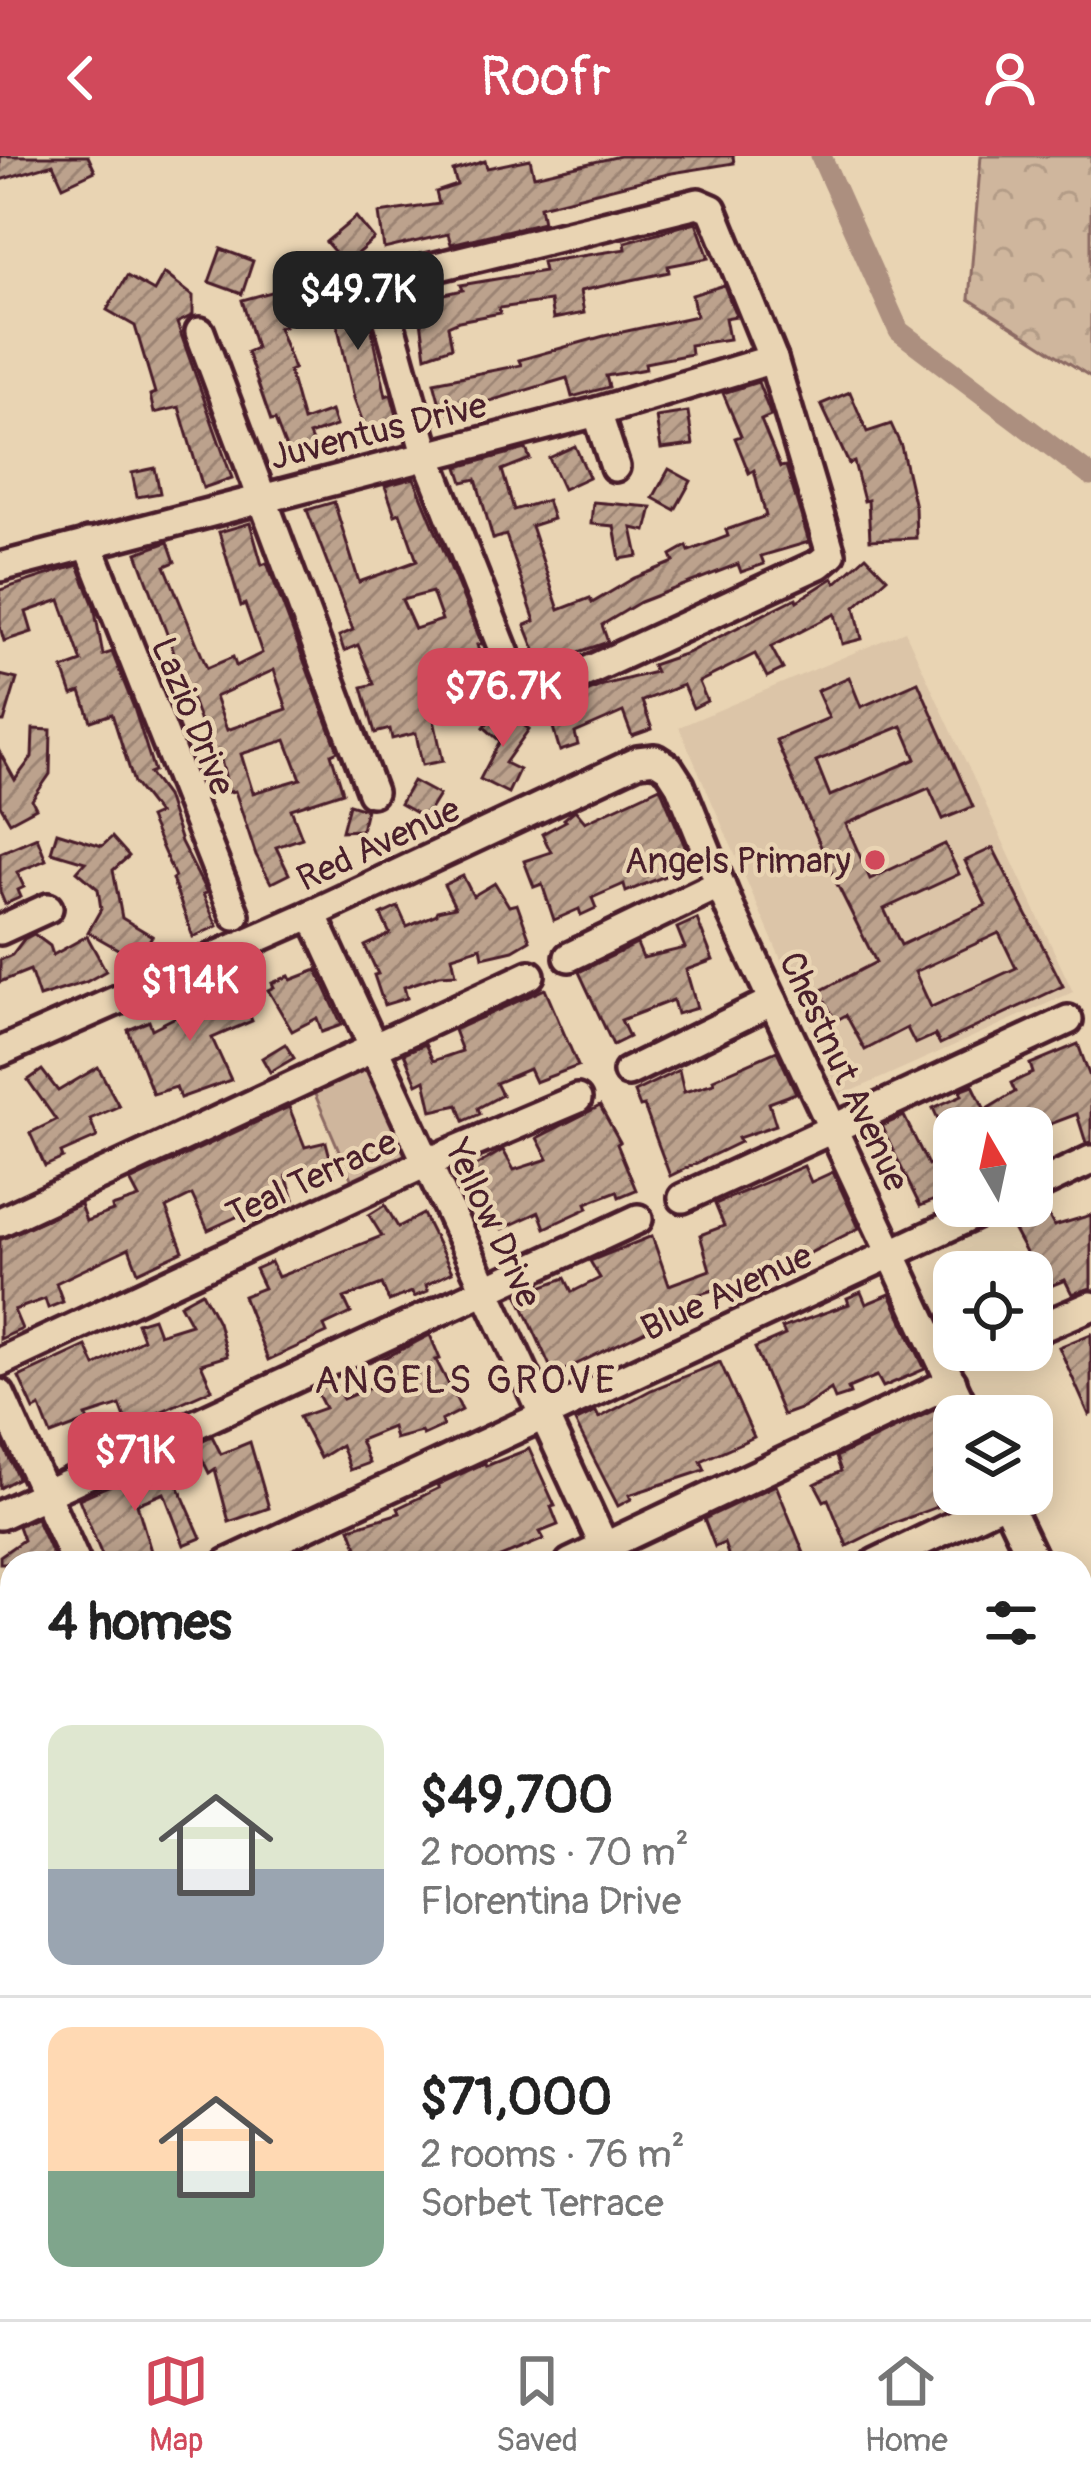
<!DOCTYPE html>
<meta charset="utf-8">
<style>
body{margin:0;font-family:Pangolin,sans-serif;background:#f6f6f6;color:#222;height:100vh;display:flex;flex-direction:column;font-size:45px;white-space:nowrap}
*{box-sizing:border-box;margin:0}
p{font-size:39px;color:#767676}
.icon{flex:none;width:66px;height:66px;fill:none;stroke:currentColor;stroke-width:2;stroke-linecap:round;stroke-linejoin:round}
.map{position:relative;flex:1;overflow:hidden}
.drawer{position:absolute;left:0px;top:1395px;width:1092px;height:768px;display:flex;flex-direction:column;background:#fff;border-radius:36px 36px 0 0;box-shadow:0 6px 30px #0003}
.drawer>*{flex:none}
.needle{width:78px;rotate:351deg}
.fabs{position:absolute;left:933px;top:951px;display:grid;gap:24px}
.fabs a{display:grid;place-items:center;width:120px;height:120px;border-radius:24px;background:#fff;box-shadow:0 6px 30px #0003;font-size:60px}
.price{position:absolute;translate:-50% -102px;padding:0 27px;border-radius:24px;background:#d1495b;color:#fff;font-size:39px;line-height:78px;filter:drop-shadow(0 3px 6px #0008)}
.price::after{content:'';position:absolute;left:50%;top:72px;width:36px;height:27px;margin-left:-18px;background:inherit;clip-path:polygon(0 0,100% 0,50% 100%)}
.price.current{background:#222;color:#fff}
ul{padding:0;list-style:none}
li{display:flex;align-items:center;gap:36px;height:300px;padding:0 48px}
li+li{border-top:3px solid #e0e0e0}
li span{display:grid;place-items:center;flex:none;width:336px;height:240px;border-radius:24px;color:#555}
li>.icon{margin-inline-start:auto}
span .icon{width:144px;height:144px;fill:#fffc;stroke-width:1}
li b{font-size:51px}
h2{display:flex;justify-content:space-between;align-items:center;height:144px;padding:0 48px;font-size:51px}
header{display:flex;justify-content:space-between;align-items:center;height:156px;padding:0 48px;background:#d1495b;color:#fff;font-size:54px;font-weight:600}
.tab-bar{display:flex;justify-content:space-around;align-items:center;height:168px;border-top:3px solid #e0e0e0;background:#fff;font-size:33px;color:#767676}
.tab-bar a{display:grid;justify-items:center;gap:6px}
.tab-bar .current{color:#d1495b}
.map>svg:first-child{display:block}
.built{fill:#dcc5a8}
.grass{fill:#cfb69d;stroke:#8c6a64;stroke-width:3}
.forest{fill:url(#forest-crowns);stroke:#8c6a64;stroke-width:3}
.lines{fill:none;stroke-linecap:round;stroke-linejoin:round}
.canal{stroke:#ac8f7f;stroke-width:21}
.building{fill:url(#building-hatch);stroke:#4a1f2b;stroke-width:3;fill-rule:evenodd}
.minor-casing{stroke:#4a1f2b;stroke-width:36}
.major-casing{stroke:#4a1f2b;stroke-width:45}
.minor{stroke:#e9d4b3;stroke-width:27}
.major{stroke:#e9d4b3;stroke-width:36}
.poi-dot{fill:#d1495b;stroke:#e9d4b3;stroke-width:4.5}
.labels{text-anchor:middle;stroke-width:9;stroke-linejoin:round;paint-order:stroke}
.street-label{font-size:36px;fill:#4a1f2b;stroke:#e9d4b3}
.poi-label{font-size:36px;fill:#4a1f2b;stroke:#e9d4b3;text-anchor:end}
.neighbourhood-label{font-size:39px;letter-spacing:3px;fill:#4a1f2b;stroke:#e9d4b3}
</style>
<header><svg class="icon" aria-label="back" viewBox="0 0 24 24"><path d="M15 5l-7 7 7 7"/></svg>Roofr<svg class="icon" aria-label="person" viewBox="0 0 24 24"><circle cx="12" cy="8" r="4"/><path d="M4 21q1-7 8-7t8 7"/></svg></header>
<div class="map">
<svg width="1091" height="2163" viewBox="0 0 1091 2163">
<defs>
<pattern id="forest-crowns" width="20" height="18" patternUnits="userSpaceOnUse" patternTransform="scale(3)"><rect width="20" height="18" fill="#cfb69d"/><path d="M2 6a3 3 0 1 1 6 0M12 15a3 3 0 1 1 6 0" fill="none" stroke="#b39c87"/></pattern>
<pattern id="building-hatch" width="6" height="6" patternUnits="userSpaceOnUse" patternTransform="scale(3)"><rect width="6" height="6" fill="#bca28d"/><path d="M-1 1l2-2M0 6l6-6M5 7l2-2" fill="none" stroke="#9b8373"/></pattern>
</defs>
<rect width="100%" height="100%" fill="#e9d4b3"/>
<filter id="ink" filterUnits="userSpaceOnUse"><feTurbulence type="fractalNoise" baseFrequency=".00833" numOctaves="2"/><feDisplacementMap in="SourceGraphic" scale="24" xChannelSelector="R" yChannelSelector="G"/><feConvolveMatrix kernelMatrix="1 2 1 2 8 2 1 2 1" color-interpolation-filters="sRGB"/></filter>
<g filter="url(#ink)">
<polygon class="built" points="905,475 1073,836 841,940 679,571"/>
<polygon class="grass" points="370,902 417,1006 356,1034 311,929"/>
<polygon class="forest" points="981,0 1091,0 1091,221 969,143"/>
<g class="lines">
<polyline class="canal" points="821,0 899,175 1091,320"/>
</g>
<g class="building">
<polygon points="0,0 88,0 95,15 63,30 53,8 0,24"/>
<polygon points="620,0 733,0 734,7 672,17 540,50 543,66 451,88 448,78 384,93 379,57 439,48 436,36 457,29 453,15 485,5 487,12 530,3 534,20"/>
<polygon points="356,61 374,83 345,108 326,86"/>
<polygon points="696,66 709,102 668,110 669,116 580,135 584,157 553,163 550,145 499,152 500,157 459,165 448,170 452,191 426,200 418,144 463,134 461,129 544,115 542,106 626,93 625,86"/>
<polygon points="221,93 253,105 242,138 209,126"/>
<polygon points="347,112 362,161 369,160 386,240 391,238 401,274 369,283 354,242 334,154 315,154 309,134 319,131 316,121"/>
<polygon points="164,117 193,140 193,159 177,167 232,322 203,332 179,251 154,257 150,239 155,237 135,170 107,154 127,120 154,135"/>
<polygon points="724,129 736,160 725,162 729,183 690,189 691,198 645,207 646,213 606,220 609,231 572,241 567,222 443,259 434,226 521,209 519,204 604,180 696,160 692,139"/>
<polygon points="275,135 284,170 278,171 294,213 289,215 303,265 331,255 336,270 309,279 316,295 291,305 275,264 271,265 247,196 256,192 242,144"/>
<polygon points="758,226 771,260 761,264 780,311 786,310 809,386 761,400 764,408 741,416 738,408 640,446 602,469 608,486 541,509 525,469 535,465 506,379 493,383 476,323 463,326 458,311 526,293 530,303 502,314 514,354 547,344 553,363 531,370 559,454 590,442 592,447 634,422 674,406 671,399 687,390 689,395 728,380 726,374 766,360 754,314 749,317 735,282 741,280 723,237"/>
<polygon points="850,236 867,276 891,268 901,290 915,351 916,382 870,384 868,344 864,345 854,306 849,308 821,248"/>
<polygon points="688,256 693,289 661,293 656,261"/>
<polygon points="575,290 589,321 563,333 549,302"/>
<polygon points="155,312 160,337 137,341 132,317"/>
<polygon points="669,313 691,325 675,354 653,342"/>
<path d="M414,322l68,166 -5,1 18,57 -26,5 -11,-29 -31,9 16,74 -21,4 -6,-32 -24,6 -2,-10 -15,4 -13,-46 12,-3 -16,-39 -14,6 -5,-15 14,-6 -46,-120 27,-8 25,80 58,-21 -17,-48 -5,2 -10,-29zM432,436l10,28 -27,9 -13,-29z"/>
<polygon points="593,346 652,351 646,375 632,372 638,400 620,403 614,370 591,368"/>
<path d="M250,367l12,42 5,-2 71,188 -7,3 12,38 -52,17 11,29 -26,9 13,27 -18,9 -15,-28 -21,-64 -6,1 -8,-32 -12,5 -11,-22 8,-4 -14,-39 -15,5 -8,-23 14,-5 -46,-124 31,-11 7,20 -10,4 42,102 26,-11 3,9 26,-13 -17,-49 -4,2 -22,-74zM274,514l13,39 -60,21 -12,-33zM286,584l15,39 -48,14 -12,-39z"/>
<polygon points="866,400 887,422 855,451 862,483 842,488 835,458 771,491 783,513 767,521 755,498 699,526 707,545 693,552 683,529 642,545 652,573 632,580 623,556 575,577 578,589 560,595 552,568 583,559 575,541 603,529 655,516 652,509 687,497 796,442 797,445 833,422 836,427"/>
<polygon points="78,409 94,450 103,499 112,496 134,552 154,615 149,617 166,640 181,686 207,737 203,738 217,770 193,781 172,723 175,721 149,662 158,658 134,627 112,558 91,565 81,536 72,539 63,513 82,506 60,444 26,456 32,476 4,485 0,471 0,434"/>
<polygon points="0,519 17,523 4,566 0,566"/>
<path d="M849,521l12,30 57,-25 55,125 -30,12 -14,-31 -83,36 24,55 75,-35 14,30 -75,35 17,36 85,-40 -21,-44 28,-13 70,138 -123,58 -5,-9 -20,9 -8,-16 -42,22 -19,-35 -11,6 -15,-30 56,-29 -41,-82 -59,-140 53,-22 -12,-27zM902,570l14,33 -86,37 -14,-35zM999,777l17,35 -85,39 -16,-35z"/>
<polygon points="500,552 529,573 505,607 519,614 508,637 480,623 500,585 484,571"/>
<polygon points="33,573 51,574 50,618 32,644 36,652 10,666 0,649 0,597 15,624 32,601"/>
<polygon points="413,625 439,639 425,662 400,648"/>
<polygon points="660,631 686,693 664,703 670,718 626,736 624,728 592,742 596,752 581,759 579,753 554,764 542,728 534,731 524,705 551,696 542,678 566,665 564,663 575,654 585,666"/>
<polygon points="349,648 366,653 361,674 342,675"/>
<polygon points="57,676 102,690 112,681 129,700 113,714 122,762 152,780 137,804 88,776 101,753 98,733 77,715 85,706 51,696"/>
<polygon points="37,681 46,704 17,716 24,731 18,734 21,741 5,748 0,736 0,697"/>
<polygon points="463,720 473,740 495,727 509,750 517,748 530,784 513,794 483,801 481,791 452,800 456,818 439,819 404,831 407,842 384,849 374,819 378,818 365,790 390,778 381,759 398,751 407,771 437,758 437,755 455,751 444,729"/>
<polygon points="697,763 713,804 686,814 697,852 677,858 673,844 621,864 629,881 613,889 579,816 637,788 643,802 685,792 677,772"/>
<polygon points="34,778 50,790 53,799 87,780 106,815 86,826 39,841 30,814 0,826 0,804 12,799 24,783"/>
<polygon points="317,814 342,869 322,876 317,862 292,875 268,834 274,831 272,827 289,820 291,824"/>
<polygon points="237,828 252,865 212,882 231,924 180,942 176,931 153,938 128,874 149,865 152,873 197,850 195,846"/>
<polygon points="545,833 578,910 535,926 529,913 496,927 502,939 478,952 480,958 464,965 458,949 432,955 425,924 417,928 404,897 425,888 433,905 462,895 454,874"/>
<polygon points="285,888 294,902 270,916 262,902"/>
<polygon points="1078,888 1091,924 1091,986 1086,987 1077,958 1032,975 1000,972 996,964 977,972 954,972 954,998 933,952 962,939 960,934 973,929 985,954 1015,936 1011,927 1033,917 1030,908"/>
<polygon points="777,895 796,937 769,947 776,969 738,982 740,986 670,1020 644,950 640,951 634,936 679,914 684,936 714,927 713,923"/>
<polygon points="98,911 119,950 90,963 97,981 61,997 63,1002 45,1010 30,977 56,964 28,924 42,914 58,935"/>
<polygon points="600,950 620,986 617,988 636,1034 619,1041 617,1035 586,1047 588,1052 545,1072 539,1056 502,1073 460,1019 503,994 514,1014 548,1003 537,982"/>
<polygon points="289,951 305,991 326,986 335,1020 321,1023 317,1009 286,1020 294,1043 258,1056 256,1052 208,1074 192,1039 166,1052 183,1095 138,1116 129,1092 56,1127 63,1146 48,1152 45,1143 14,1154 22,1173 0,1183 0,1084 80,1048 86,1065 113,1055 112,1051 139,1042 130,1025"/>
<polygon points="904,960 928,1009 954,1000 954,1031 943,1035 945,1040 920,1050 881,970"/>
<polygon points="804,1010 811,1026 833,1016 859,1072 749,1128 747,1124 693,1140 697,1150 554,1219 518,1139 565,1122 572,1136 600,1122 590,1105 652,1080 669,1129 710,1114 700,1079 724,1070 715,1048"/>
<polygon points="385,1049 398,1071 423,1058 452,1116 426,1129 428,1135 414,1141 412,1136 389,1145 382,1128 344,1142 351,1157 324,1170 327,1177 268,1204 243,1140 264,1132 255,1113 271,1106 278,1121 382,1080 369,1059"/>
<polygon points="1044,1051 1054,1070 1091,1059 1091,1132 1072,1138 1065,1124 1036,1136 1032,1108 1011,1069"/>
<polygon points="202,1136 218,1166 227,1200 201,1208 212,1233 128,1270 120,1249 86,1260 88,1265 51,1279 40,1251 34,1254 19,1221 86,1190 95,1210 143,1183 137,1167 153,1162 159,1178 191,1168 180,1148"/>
<polygon points="861,1136 866,1148 890,1138 925,1213 883,1231 877,1220 848,1232 850,1238 835,1243 831,1233 803,1252 783,1259 755,1192 785,1179 782,1172 849,1148 847,1142"/>
<polygon points="1091,1178 1091,1258 1089,1259 1059,1191"/>
<polygon points="430,1179 440,1203 436,1204 462,1254 441,1265 443,1270 423,1279 421,1276 395,1283 392,1271 360,1284 369,1307 350,1314 341,1289 320,1302 299,1261 325,1252 316,1235 333,1225 343,1243 393,1222 383,1203"/>
<polygon points="720,1206 754,1281 701,1305 705,1314 629,1339 631,1343 618,1350 575,1266 596,1256 599,1262 651,1234"/>
<polygon points="943,1250 954,1272 954,1338 935,1347 937,1351 889,1369 847,1390 828,1343 824,1345 815,1328 841,1315 836,1301"/>
<polygon points="212,1280 221,1298 250,1286 269,1352 229,1366 215,1313 209,1317 195,1288"/>
<polygon points="0,1282 18,1322 0,1332"/>
<polygon points="529,1293 555,1350 551,1351 558,1369 540,1376 544,1383 486,1407 363,1407 350,1372 400,1357 398,1352 439,1332 437,1329 485,1307 486,1310"/>
<polygon points="167,1304 201,1382 184,1389 164,1337 137,1348 153,1402 134,1407 105,1407 79,1343"/>
<polygon points="776,1329 808,1407 731,1407 724,1387 715,1391 704,1363"/>
<polygon points="36,1362 56,1407 0,1407 0,1400 23,1384 18,1370"/>
</g>
<g class="lines">
<defs>
<g id="minor">
<polygon points="698,47 712,53 773,203 831,398 819,408 549,533 518,531 426,298 380,133 399,120"/>
<polyline points="200,176 372,636"/>
<polyline points="597,256 615,311"/>
<polyline points="88,387 235,759"/>
<polyline points="0,411 597,256 773,203"/>
<polyline points="312,758 612,1407"/>
<polyline points="0,774 48,752"/>
<polyline points="569,801 720,728"/>
<polyline points="0,896 312,758 638,605 655,603 669,612 680,629 731,755 967,1260"/>
<polyline points="628,916 773,845"/>
<polyline points="1032,1032 1091,1004"/>
<polyline points="683,1042 1068,864"/>
<polyline points="0,1066 530,819"/>
<polyline points="1042,1171 1091,1150"/>
<polyline points="0,1206 426,1007 577,943"/>
<polyline points="0,1238 76,1407"/>
<polyline points="1002,1338 1035,1407"/>
<polyline points="0,1359 638,1063"/>
<polyline points="228,1407 993,1050"/>
<polyline points="570,1407 952,1226"/>
<polyline points="876,1407 1005,1345"/>
<polyline points="1080,1443 1091,1447"/>
<polyline points="0,1513 12,1508"/>
<polyline points="0,1652 12,1647"/>
<polyline points="1080,1751 1091,1746"/>
<polyline points="0,1795 12,1821"/>
<polyline points="1080,1988 1091,1983"/>
<polyline points="164,2151 170,2163"/>
<polyline points="193,2163 219,2151"/>
<polyline points="412,2163 436,2151"/>
<polyline points="731,2163 755,2151"/>
</g>
<g id="major">
<polyline points="0,1925 12,1952"/>
<polyline points="99,2151 105,2163"/>
</g>
</defs>
<use href="#minor" class="minor-casing"/>
<use href="#major" class="major-casing"/>
<use href="#minor" class="minor"/>
<use href="#major" class="major"/>
</g>
</g>
<circle class="poi-dot" cx="875" cy="704" r="12"/>
<g class="labels">
<g class="street-label">
<text transform="translate(378 274) rotate(-14)" y="13">Juventus Drive</text>
<text transform="translate(194 560) rotate(68)" y="13">Lazio Drive</text>
<text transform="translate(378 687) rotate(-25)" y="13">Red Avenue</text>
<text transform="translate(845 915) rotate(65)" y="13">Chestnut Avenue</text>
<text transform="translate(311 1021) rotate(-25)" y="13">Teal Terrace</text>
<text transform="translate(494 1067) rotate(65)" y="13">Yellow Drive</text>
<text transform="translate(726 1135) rotate(-25)" y="13">Blue Avenue</text>
</g>
<g class="poi-label">
<text x="851" y="717">Angels Primary</text>
</g>
<g class="neighbourhood-label">
<text x="466" y="1237">ANGELS GROVE</text>
</g>
</g>
</svg>
<div class="fabs">
<a><svg class="needle" viewBox="-14 -14 28 28"><path d="M0-13l5 13h-10z" fill="#e53935"/><path d="M0 13l5-13h-10z" fill="#767676"/></svg></a>
<a><svg class="icon" aria-label="locate" viewBox="0 0 24 24"><circle cx="12" cy="12" r="6"/><path d="M12 2v4M12 18v4M2 12h4M18 12h4"/></svg></a>
<a><svg class="icon" aria-label="layers" viewBox="0 0 24 24"><path d="M12 4l9 5-9 5-9-5zM3 14l9 5 9-5"/></svg></a>
</div>
<b class="price current" style="left:358px;top:197px">$49.7K</b>
<b class="price" style="left:503px;top:594px">$76.7K</b>
<b class="price" style="left:190px;top:888px">$114K</b>
<b class="price" style="left:135px;top:1358px">$71K</b>
<section class="drawer">
<h2>4 homes<svg class="icon" aria-label="filters" viewBox="0 0 24 24"><path d="M4 7h16M4 17h16"/><circle cx="9" cy="7" r="2"/><circle cx="15" cy="17" r="2"/></svg></h2>
<ul>
<li><span style="background:linear-gradient(#dfe7d0 60%,#9aa5b1 0)"><svg class="icon" aria-label="home" viewBox="0 0 24 24"><path d="M3 11l9-7 9 7M6 9v11h12V9"/></svg></span><div><b>$49,700</b><p>2 rooms · 70 m²</p><p>Florentina Drive</p></div></li>
<li><span style="background:linear-gradient(#ffd9b3 60%,#7fa58c 0)"><svg class="icon" aria-label="home" viewBox="0 0 24 24"><path d="M3 11l9-7 9 7M6 9v11h12V9"/></svg></span><div><b>$71,000</b><p>2 rooms · 76 m²</p><p>Sorbet Terrace</p></div></li>
</ul>
</section>
</div>
<nav class="tab-bar">
<a class="current"><svg class="icon" aria-label="map" viewBox="0 0 24 24"><path d="M3 6l6-2 6 2 6-2v14l-6 2-6-2-6 2zM9 4v14M15 6v14"/></svg>Map</a>
<a><svg class="icon" aria-label="saved" viewBox="0 0 24 24"><path d="M7 4h10v16l-5-4-5 4z"/></svg>Saved</a>
<a><svg class="icon" aria-label="home" viewBox="0 0 24 24"><path d="M3 11l9-7 9 7M6 9v11h12V9"/></svg>Home</a>
</nav>
